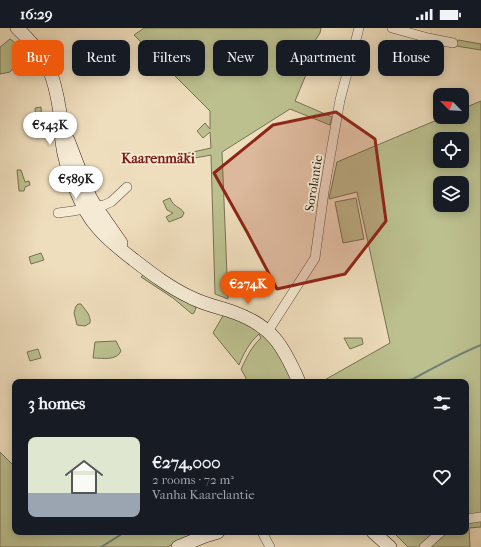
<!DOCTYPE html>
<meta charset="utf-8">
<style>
body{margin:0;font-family:"IM FELL French Canon",serif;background:#242831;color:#f1f3f6;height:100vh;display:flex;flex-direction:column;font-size:15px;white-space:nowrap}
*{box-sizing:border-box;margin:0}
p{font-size:13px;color:#9ea1a6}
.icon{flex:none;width:22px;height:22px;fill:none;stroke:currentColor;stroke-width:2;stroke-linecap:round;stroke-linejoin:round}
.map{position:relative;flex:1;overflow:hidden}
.panel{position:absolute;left:12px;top:351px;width:457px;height:156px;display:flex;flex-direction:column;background:#171b24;border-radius:8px;box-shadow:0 2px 10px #0003}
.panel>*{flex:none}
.guide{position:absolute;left:12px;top:12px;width:457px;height:36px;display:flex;gap:8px}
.needle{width:26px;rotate:294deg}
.fabs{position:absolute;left:433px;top:60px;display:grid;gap:8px}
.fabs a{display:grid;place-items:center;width:36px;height:36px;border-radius:8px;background:#171b24;box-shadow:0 2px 10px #0003;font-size:20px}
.price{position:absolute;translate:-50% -34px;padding:0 9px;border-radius:14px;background:#fff;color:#222;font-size:13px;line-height:26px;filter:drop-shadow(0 1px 2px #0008)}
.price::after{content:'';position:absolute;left:50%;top:24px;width:12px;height:9px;margin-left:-6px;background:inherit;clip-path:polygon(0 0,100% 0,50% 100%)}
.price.selected{background:#ea580c;color:#fff}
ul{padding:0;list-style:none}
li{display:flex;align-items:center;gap:12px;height:100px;padding:0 16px}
li span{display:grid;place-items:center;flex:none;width:112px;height:80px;border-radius:8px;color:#555}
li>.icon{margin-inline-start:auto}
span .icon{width:48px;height:48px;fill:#fffc;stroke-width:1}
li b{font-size:17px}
h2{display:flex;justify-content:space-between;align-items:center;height:48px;padding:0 16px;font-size:17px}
.pill{padding:0 14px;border-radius:8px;background:#171b24;box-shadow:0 2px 10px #0003;font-size:14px;line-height:36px}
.pill.selected{background:#ea580c;color:#fff}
.status{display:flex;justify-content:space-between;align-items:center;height:28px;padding:0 20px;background:#171b24;direction:ltr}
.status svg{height:11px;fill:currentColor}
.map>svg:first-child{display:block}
.green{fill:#bcc08f;stroke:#767256;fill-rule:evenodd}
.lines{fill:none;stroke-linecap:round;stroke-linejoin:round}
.stream{stroke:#707f74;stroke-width:2}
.street-casing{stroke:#605246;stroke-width:10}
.secondary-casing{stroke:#31231e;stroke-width:14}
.street{stroke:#f5ead4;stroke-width:9}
.secondary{stroke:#f5ead4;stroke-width:13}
.marked{fill:#8f2418;fill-opacity:0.2;stroke:#8f2418;stroke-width:3;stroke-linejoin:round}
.labels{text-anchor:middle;stroke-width:3.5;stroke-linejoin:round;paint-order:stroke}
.street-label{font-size:13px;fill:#31231e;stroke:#f5ead4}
.neighbourhood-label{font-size:14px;font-weight:bold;fill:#7a1f14;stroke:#f5ead4}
</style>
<div class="status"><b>16:29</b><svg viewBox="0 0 49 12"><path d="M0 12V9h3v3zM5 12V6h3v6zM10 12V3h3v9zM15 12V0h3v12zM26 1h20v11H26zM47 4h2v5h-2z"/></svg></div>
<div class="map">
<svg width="481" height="519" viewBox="0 0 481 519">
<rect width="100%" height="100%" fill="#efdebd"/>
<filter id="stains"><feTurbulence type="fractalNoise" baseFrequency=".005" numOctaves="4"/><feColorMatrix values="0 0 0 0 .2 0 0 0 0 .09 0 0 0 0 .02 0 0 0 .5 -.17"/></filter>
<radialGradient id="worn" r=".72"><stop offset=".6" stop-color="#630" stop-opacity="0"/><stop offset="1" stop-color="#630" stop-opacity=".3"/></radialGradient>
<g class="green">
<polygon points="144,0 321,0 320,5 301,34 308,42 295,73 332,89 330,97 290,81 222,124 228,271 215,266 211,127 162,136 161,131 211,120 210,104 203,110 197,103 205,95 210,101 210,83 134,7"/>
<polygon points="10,11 19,18 21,30 10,44 0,46 0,19"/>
<polygon points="458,12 481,16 481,22 456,18"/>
<path d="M481,73v426l-12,1 1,19h-62l-15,-15h73v-150h-145l69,-39 -33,-151 -28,7 8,-37 107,-45h18v-8zM440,111h22v22h-22zM440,155h22v22h-22z"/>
<polygon points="41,79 42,95 40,106 37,106 35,80"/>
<polygon points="17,142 21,142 25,154 29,153 30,157 25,159 24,163 19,163"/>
<path d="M170,170c4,10 10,8 14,15l-2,4 -13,5 -3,-5 7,-4 -6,-3 -4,-9z"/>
<polygon points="356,170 364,211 343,215 335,174"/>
<polygon points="41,225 44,232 31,236 29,229"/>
<polygon points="143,247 194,277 196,280 194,285 192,286 173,270 141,249"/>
<path d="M78,276h3c5,7 10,11 9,19l-5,3 -8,-1 -3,-12 2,-7z"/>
<path d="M224,286l34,14 22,26 14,28h-49l1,-4 -5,-9c6,-12 10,-22 20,-31l-2,-4c-10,9 -15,19 -20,31l-26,-32z"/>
<polygon points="344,310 362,310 363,316 350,321"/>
<path d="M116,313l5,10c-4,10 -19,7 -28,7l2,-16z"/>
<polygon points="38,321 41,330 30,333 27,324"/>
<polygon points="0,424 15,439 15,504 203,504 167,519 0,519"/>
</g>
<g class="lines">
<g class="stream">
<path d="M398,354c5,-3 10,-1 15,-3 22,-12 44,-24 68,-34"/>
<polyline points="101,519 125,504"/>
</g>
<defs>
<g id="street">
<polyline points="392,0 428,10 453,15"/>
<polyline points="58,185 73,183 104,177 111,174 127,159"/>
<polyline points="268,303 315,230 324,164 340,72 359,0"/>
<polyline points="466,491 481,489"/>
<polyline points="262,504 270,519"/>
<polyline points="424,519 441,504"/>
</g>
<g id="secondary">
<path d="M17,0c15,14 28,29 35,49 5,15 8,34 10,50 0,5 -1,10 0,15 3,25 19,68 36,86 11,13 23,22 36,32 18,14 35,27 56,37 13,7 28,10 43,15 39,14 50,33 66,70"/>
<polyline points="68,112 90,169 96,179 121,215"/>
<polyline points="373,504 390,519"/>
<polyline points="178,519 205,508 218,504"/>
</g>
</defs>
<use href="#street" class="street-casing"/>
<use href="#secondary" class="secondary-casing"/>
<use href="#street" class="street"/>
<use href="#secondary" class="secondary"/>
</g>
<path class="marked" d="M336,84l39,27 11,82 -41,53 -68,15 -30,-57 -33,-59 59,-48z"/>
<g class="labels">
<g class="street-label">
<text transform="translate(313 155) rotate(-81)" y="5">Sorolantie</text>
</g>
<g class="neighbourhood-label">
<text x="158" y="135">Kaarenmäki</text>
</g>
</g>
<rect width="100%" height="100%" filter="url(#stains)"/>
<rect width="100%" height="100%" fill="url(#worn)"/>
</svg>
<div class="fabs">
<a><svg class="needle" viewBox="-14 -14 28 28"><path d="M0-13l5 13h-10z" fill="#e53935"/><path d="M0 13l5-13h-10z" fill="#9ea1a6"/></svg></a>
<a><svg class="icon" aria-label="locate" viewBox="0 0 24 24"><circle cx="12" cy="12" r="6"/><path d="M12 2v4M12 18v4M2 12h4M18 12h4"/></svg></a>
<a><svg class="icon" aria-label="layers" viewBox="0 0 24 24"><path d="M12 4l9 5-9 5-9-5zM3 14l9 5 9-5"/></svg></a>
</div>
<b class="price" style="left:50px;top:118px">€543K</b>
<b class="price" style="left:76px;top:172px">€589K</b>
<b class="price selected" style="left:248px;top:277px">€274K</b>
<div class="guide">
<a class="pill selected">Buy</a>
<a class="pill">Rent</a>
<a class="pill">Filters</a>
<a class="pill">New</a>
<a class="pill">Apartment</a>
<a class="pill">House</a>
</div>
<section class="panel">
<h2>3 homes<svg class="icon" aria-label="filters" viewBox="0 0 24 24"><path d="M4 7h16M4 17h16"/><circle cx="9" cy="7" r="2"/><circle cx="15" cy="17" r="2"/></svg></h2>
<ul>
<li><span style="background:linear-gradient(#dfe7d0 70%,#9aa5b1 0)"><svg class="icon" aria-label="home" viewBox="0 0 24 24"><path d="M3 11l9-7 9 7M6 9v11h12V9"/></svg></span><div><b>€274,000</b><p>2 rooms · 72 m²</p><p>Vanha Kaarelantie</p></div><svg class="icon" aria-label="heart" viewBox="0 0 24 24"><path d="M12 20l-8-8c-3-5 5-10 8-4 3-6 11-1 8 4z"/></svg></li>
</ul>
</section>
</div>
